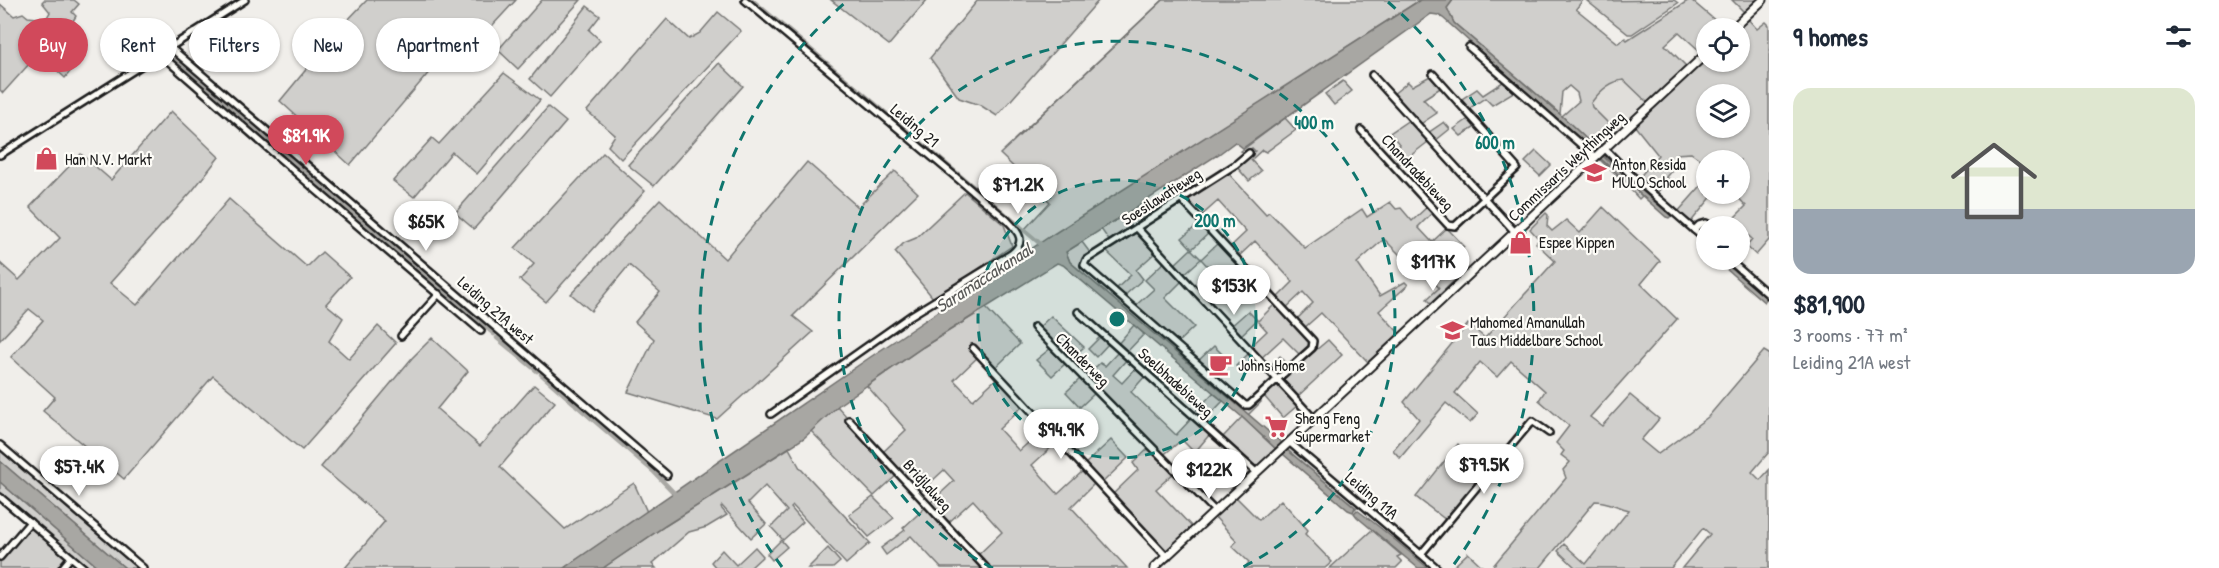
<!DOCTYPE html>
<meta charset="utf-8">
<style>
body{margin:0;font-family:"Patrick Hand",sans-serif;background:#f6f6f7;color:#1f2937;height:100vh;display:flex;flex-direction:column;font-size:22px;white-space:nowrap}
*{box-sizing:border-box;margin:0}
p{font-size:20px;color:#747a83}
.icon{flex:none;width:33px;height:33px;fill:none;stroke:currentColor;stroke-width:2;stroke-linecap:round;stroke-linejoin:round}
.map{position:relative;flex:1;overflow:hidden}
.sheet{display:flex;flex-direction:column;background:#fff;width:450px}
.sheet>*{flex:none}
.banner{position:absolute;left:18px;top:18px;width:570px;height:54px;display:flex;gap:12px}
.fabs{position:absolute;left:1696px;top:18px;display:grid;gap:12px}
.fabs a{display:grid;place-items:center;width:54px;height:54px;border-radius:50%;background:#fff;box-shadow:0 2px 4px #0004;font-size:30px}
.price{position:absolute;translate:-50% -51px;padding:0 14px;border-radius:21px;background:#fff;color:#222;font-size:20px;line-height:39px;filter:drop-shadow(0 2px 3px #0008)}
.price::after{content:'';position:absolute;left:50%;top:36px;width:18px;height:14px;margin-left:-9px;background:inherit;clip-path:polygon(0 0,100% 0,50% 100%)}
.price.on{background:#d1495b;color:#fff}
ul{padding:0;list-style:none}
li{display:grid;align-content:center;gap:12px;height:318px;padding:0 24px}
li+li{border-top:2px solid #e0e1e3}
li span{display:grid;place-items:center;height:186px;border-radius:18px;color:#555}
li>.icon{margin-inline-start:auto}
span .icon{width:108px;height:108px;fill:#fffc;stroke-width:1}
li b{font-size:26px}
h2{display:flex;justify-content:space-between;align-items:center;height:72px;padding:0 24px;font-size:26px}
.pill{padding:0 21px;border-radius:27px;background:#fff;box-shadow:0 2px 4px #0004;font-size:21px;line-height:54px}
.pill.on{background:#d1495b;color:#fff}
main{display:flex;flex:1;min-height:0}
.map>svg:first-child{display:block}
.built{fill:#e0deda}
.green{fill:#d0cfcc;stroke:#767674;stroke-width:1.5;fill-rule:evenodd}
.water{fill:#a8a7a3;stroke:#706f6d;stroke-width:1.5}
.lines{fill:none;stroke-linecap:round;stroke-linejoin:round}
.stream{stroke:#706f6d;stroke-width:1.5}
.canal{stroke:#a8a7a3;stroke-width:4.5}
.minor-casing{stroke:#1c1c1c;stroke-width:10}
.major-casing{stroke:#1c1c1c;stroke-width:11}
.minor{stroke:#fdfcf7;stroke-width:5}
.major{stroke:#fdfcf7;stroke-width:7}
.ring{fill:none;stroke:#0f766e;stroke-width:3;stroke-dasharray:10 8}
.labels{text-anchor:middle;stroke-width:4.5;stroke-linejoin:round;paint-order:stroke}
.street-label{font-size:16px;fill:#1c1c1c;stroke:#fdfcf7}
.poi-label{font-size:16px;fill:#1c1c1c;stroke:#fdfcf7;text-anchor:start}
.water-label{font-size:18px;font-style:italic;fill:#5b5b59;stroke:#fdfcf7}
.centre{fill:#0f766e;stroke:#fdfcf7;stroke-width:3}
.ring-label{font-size:18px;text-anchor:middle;font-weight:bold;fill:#0f766e;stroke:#fdfcf7;stroke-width:4.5;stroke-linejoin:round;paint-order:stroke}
</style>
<main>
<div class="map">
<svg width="1769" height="568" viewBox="0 0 1769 568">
<rect width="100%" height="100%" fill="#f0eeea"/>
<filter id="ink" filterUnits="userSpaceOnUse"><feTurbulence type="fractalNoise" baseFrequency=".0167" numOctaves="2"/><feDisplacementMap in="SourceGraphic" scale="12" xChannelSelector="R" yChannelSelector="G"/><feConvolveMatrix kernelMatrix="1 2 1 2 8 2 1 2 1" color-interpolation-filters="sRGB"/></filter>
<g filter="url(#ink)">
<polygon class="built" points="1618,80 1624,80 1649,104 1618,133 1592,107 1591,103 1596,95"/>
<g class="green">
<polygon points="44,0 74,0 79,4 72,12 76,16 68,29 81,42 74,52 81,58 65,78 39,53 3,93 0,90 0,4 14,16 23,13 28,17 46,19 50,12 42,2"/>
<polygon points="367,0 516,0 479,40 466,29 350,165 280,101 343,25"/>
<polygon points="542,0 581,0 518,69 498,50"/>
<polygon points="831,0 927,0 889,45"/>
<polygon points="978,0 1099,0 997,116 980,105 959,98 930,58"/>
<polygon points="1163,0 1420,0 1040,244 1024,230 1050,202 1000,154"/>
<path d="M1453,0h130l-7,9 42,34 7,-5 2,2 62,-40h2l33,28h-17v21l-4,5 -24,-22 -14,13 23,23 -39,36 -25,-24c-14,1 -25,12 -33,23l1,4 26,26 -20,17 -36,-34 17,-15 -2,-8 -8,-7 -7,6 -2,22 -106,-91 -7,-15z"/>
<polygon points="1674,0 1678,3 1632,34 1628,34 1587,1"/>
<polygon points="1732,0 1759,0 1745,13"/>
<polygon points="587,6 600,16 589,30 600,40 550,97 530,79"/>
<polygon points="718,12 741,31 621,159 608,146 615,135 587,111 667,19 689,39 700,33"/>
<path d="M1747,18l10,11 9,-7 3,3v215l-13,15 -10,-9 6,-7 -20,-19 14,-14 -11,-12h5v-34h-33v4l-16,-11 -16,1 -1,5 2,6 -10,12 3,2 -13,15 -18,-15 20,-24 -24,-30 73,-69v6h33v-34h-4zM1707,94h33v34h-33z"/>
<polygon points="719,63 743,86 654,186 628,165"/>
<polygon points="504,73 540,100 477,174 452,152 414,197 393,181 432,138 439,144"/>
<polygon points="1432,75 1442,87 1423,99 1437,113 1419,125 1392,95 1408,82 1412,86"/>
<polygon points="1506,80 1517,90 1492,105 1485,98 1467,110 1459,101 1477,89 1483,95"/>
<polygon points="1343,81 1352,91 1334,105 1325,94"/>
<polygon points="548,107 566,122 474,229 455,213"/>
<polygon points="171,111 219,157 193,190 110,283 137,305 229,199 307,267 322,252 350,277 326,304 343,318 329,341 349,359 378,326 396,343 302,450 213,376 124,479 43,411 55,397 11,357 43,320 29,309 0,340 0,263 19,280 60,238 30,207 81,154 111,180"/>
<polygon points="1285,118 1296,130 1266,152 1262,150 1251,160 1261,171 1249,181 1236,166 1255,151 1252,148 1245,153 1241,151"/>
<polygon points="1470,118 1477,126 1461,136 1454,129"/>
<polygon points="1409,120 1428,142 1397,166 1386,155 1400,145 1390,133"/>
<polygon points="1444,122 1450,129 1435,141 1428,133"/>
<polygon points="1536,151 1551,165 1540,176 1525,162"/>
<polygon points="1603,152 1672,214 1671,216 1604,156 1601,159 1642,196 1639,199 1629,188 1598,158"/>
<polygon points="603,153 645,191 546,302 520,280 534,264 515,248"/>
<polygon points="807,162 858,207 895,171 918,193 793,316 813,332 717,419 628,392 654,339 635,322 660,292 629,265 591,311 571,294 660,199 725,259"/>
<polygon points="1228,173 1266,214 1269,212 1305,248 1362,209 1367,217 1390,202 1396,209 1401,208 1412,221 1428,206 1434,211 1418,227 1432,242 1447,228 1464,246 1457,253 1446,242 1439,249 1461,274 1431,303 1427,299 1439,288 1425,271 1419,274 1384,239 1357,263 1380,296 1405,282 1408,285 1379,311 1399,333 1368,362 1321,313 1303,329 1295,321 1313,303 1303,292 1284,310 1275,300 1293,282 1255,241 1237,258 1228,249 1246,232 1218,201 1200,217 1185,200"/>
<polygon points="1707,179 1707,194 1714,194 1690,223 1677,213"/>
<polygon points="965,192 1004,225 1012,246 934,299 895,252 904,243 916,238"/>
<polygon points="1138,206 1146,219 1110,242 1101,229"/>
<path d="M1603,207l57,54 -19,23 36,35 -87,98 12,9 28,-31 29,24 -18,21 17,14 50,-37 56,-66 5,3v98l-17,20 8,8 9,-10v98h-87l28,-34 -7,-6 -32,40h-95l-18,-17 6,-7 22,20 43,-54c-12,-3 -22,-9 -34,-9l-55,67h-45l-2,-2 73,-88 -3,-8 7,-8 -9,-7 3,-4 -8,-8 13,-17 -30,-26 6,-9 -34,-30 -14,16 -17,-15 -25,31 23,21 -8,9 -24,-20 -46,55 -7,-8 26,-31 -15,-17 64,-78 17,14 70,-77 -19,-18 3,-4 -9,-10 16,-16 2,2 -1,11 5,5 14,-11 14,13z"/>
<polygon points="1200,223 1209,233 1192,249 1182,238"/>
<polygon points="1135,232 1156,252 1136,270 1143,279 1123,297 1115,290 1131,275 1105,250"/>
<polygon points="1082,242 1091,254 1081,263 1082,267 1241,404 1249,410 1259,401 1261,402 1248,415 1070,262 1066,252"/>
<polygon points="1218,243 1237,264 1220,280 1201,259"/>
<polygon points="1191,249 1201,259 1182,276 1173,266"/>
<polygon points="1165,261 1183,280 1165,298 1194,327 1177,343 1134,307 1154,289 1145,280"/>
<polygon points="1275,304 1311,343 1310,347 1301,356 1283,338 1259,360 1249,348 1267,331 1258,321"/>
<polygon points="986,308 1020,344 994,369 979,356 954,380 973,400 998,377 1024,405 999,429 1019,451 1045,428 1057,442 1032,465 1058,494 1084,470 1096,482 1071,507 1127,568 988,568 977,556 1002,532 973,500 947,524 929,504 954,481 944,470 919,493 882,453 906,430 867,386 923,347"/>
<polygon points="1248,311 1257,320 1239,337 1230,327"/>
<polygon points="1051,316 1084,347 1069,361 1037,329"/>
<polygon points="1134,325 1144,334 1126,353 1117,345"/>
<polygon points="1101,336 1109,343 1096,357 1088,349"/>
<polygon points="432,338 468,371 437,409 480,446 534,385 555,402 500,467 565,529 634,483 647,512 564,568 345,568 385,521 321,467 412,358"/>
<polygon points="1328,340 1342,355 1297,397 1282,380 1283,378"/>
<polygon points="1214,346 1224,356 1208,370 1198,361"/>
<polygon points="1051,348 1066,363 1052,376 1036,360"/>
<polygon points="1119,351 1128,358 1113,375 1122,383 1137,367 1146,375 1131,392 1176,435 1192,418 1210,434 1195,452 1204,461 1186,479 1177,470 1194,452 1182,440 1162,456 1085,377 1100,363 1105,366"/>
<polygon points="1249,353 1258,362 1245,375 1236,366"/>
<polygon points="1280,356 1290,367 1278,378 1268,368"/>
<polygon points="1081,378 1096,392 1080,407 1066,392"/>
<polygon points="1278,385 1298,405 1283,418 1264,396 1274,386"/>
<polygon points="1213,393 1223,401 1203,422 1194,413"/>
<polygon points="837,406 898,474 874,496 811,431"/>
<polygon points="1242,417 1275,448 1278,449 1257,468 1255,468 1221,439"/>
<polygon points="1111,440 1128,458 1101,484 1084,465"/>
<polygon points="1458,444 1488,470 1446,520 1416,497"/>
<polygon points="1150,447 1175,472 1156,489 1193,528 1168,552 1165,551 1112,495 1138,470 1133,463"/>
<polygon points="1289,447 1296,451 1358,506 1355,509 1355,507 1286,449"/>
<polygon points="789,448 800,468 870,543 846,564 793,506 791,508 803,522 783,540 771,527 787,511 765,486 748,503 766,524 751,538 722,506 721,508 727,515 707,527 689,532 652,564 656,568 603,568 665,526"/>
<polygon points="0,449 137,568 125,568 0,461"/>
<polygon points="0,482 99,568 87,568 0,494"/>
<polygon points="1235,496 1259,520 1281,500 1308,530 1305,534 1332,562 1325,568 1245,568 1249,562 1232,546 1237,541 1214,516"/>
<polygon points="873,497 894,518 869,537 849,515"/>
<polygon points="927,506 985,568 941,568 911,536 886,555 881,548 905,530 903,528"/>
<polygon points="30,525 66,556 67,559 60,568 0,568 0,559"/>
<polygon points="1372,530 1401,555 1397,557 1402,562 1396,568 1330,568"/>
<polygon points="781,540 787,547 772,560 767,554"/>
<polygon points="755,547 763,556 750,568 716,568 711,562 722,550 736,565"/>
<polygon points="828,548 840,562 833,568 808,568"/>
<polygon points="1468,553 1484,568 1452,568"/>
</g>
<g class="water">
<polygon points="1420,0 1453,0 1447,8 1454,23 1562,116 1598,150 1594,153 1443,18 1438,15 1431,14 1243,148 1235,142 1219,154 1066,252 1070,262 1283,444 1278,449 1275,448 1242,417 1063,265 1057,263 923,347 840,404 804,438 665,526 603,568 564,568 869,358 1052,235"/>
<polygon points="1603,156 1610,163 1671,216 1669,218 1666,217 1601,159 1600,157"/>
<polygon points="1726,264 1765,297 1766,299 1764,302 1725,268"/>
<polygon points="1286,449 1355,507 1353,512 1348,510 1283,454"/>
<polygon points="0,461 125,568 99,568 0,482"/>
<path d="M1357,510c25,18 48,38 71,58h-10l-61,-51 -3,-4z"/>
</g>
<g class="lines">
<polyline class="stream" points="1014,140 1163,0"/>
<g class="canal">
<polyline points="752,0 1043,246"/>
<polyline points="168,55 494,334"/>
<polyline points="497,338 537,371"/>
<polyline points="541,374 574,403"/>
<polyline points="576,405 653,471 677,496"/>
</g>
<defs>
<g id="minor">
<path d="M745,0l262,220c12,12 20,22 4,34l-101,62 -139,98"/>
<polyline points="1469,47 1595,157"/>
<polyline points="171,48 667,475"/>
<polyline points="160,54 316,190 481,331"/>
<polyline points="1372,75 1515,232"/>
<polyline points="1361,130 1448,225 1455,226 1517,168 1433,74"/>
<polyline points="1604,148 1631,175 1707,241"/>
<polyline points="0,155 245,0"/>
<polyline points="1181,199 1313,341 1312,348 1249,405 1245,405 1084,265 1086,260 1235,165 1249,153"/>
<polyline points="1137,228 1314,419"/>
<polyline points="1694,230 1699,225 1706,223 1711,226"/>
<polyline points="1729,260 1769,295"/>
<polyline points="1078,312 1256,472"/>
<polyline points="1034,327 1215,511"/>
<polyline points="401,336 439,294"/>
<polyline points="973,348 1167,557"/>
<polyline points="849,420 986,568"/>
<polyline points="1289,442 1437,568"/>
<polyline points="0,445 143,568"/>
<polyline points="0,497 84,568"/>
<polyline points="1421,554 1532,421 1549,433"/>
<polyline points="0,557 30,522"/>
<polyline points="62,568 71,557"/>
</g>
<g id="major">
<polyline points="1733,28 1763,0"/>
<polyline points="1154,568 1707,53"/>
</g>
</defs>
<use href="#minor" class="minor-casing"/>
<use href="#major" class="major-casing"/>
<use href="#minor" class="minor"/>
<use href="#major" class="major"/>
</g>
</g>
<circle cx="1117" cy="319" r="139" fill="#0f766e" fill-opacity=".12"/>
<g class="ring">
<circle cx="1117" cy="319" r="139"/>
<path d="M993 568A278 278 0 1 1 1241 568"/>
<path d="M782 567A417 417 0 0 1 846 2M1388 2A417 417 0 0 1 1452 567"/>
</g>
<defs>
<symbol id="shop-bare" viewBox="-9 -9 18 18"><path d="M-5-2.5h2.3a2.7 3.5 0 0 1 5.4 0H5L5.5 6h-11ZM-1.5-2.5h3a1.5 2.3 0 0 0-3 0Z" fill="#d1495b" stroke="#fdfcf7" stroke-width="2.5" paint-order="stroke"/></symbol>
<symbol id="school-bare" viewBox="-9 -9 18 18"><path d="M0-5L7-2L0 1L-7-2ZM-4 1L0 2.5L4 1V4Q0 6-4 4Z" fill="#d1495b" stroke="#fdfcf7" stroke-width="2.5" paint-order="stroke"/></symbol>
<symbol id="cafe-bare" viewBox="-9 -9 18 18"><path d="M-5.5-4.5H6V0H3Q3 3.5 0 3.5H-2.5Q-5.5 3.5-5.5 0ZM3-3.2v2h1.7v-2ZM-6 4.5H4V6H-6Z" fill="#d1495b" stroke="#fdfcf7" stroke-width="2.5" paint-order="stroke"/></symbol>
<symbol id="supermarket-bare" viewBox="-9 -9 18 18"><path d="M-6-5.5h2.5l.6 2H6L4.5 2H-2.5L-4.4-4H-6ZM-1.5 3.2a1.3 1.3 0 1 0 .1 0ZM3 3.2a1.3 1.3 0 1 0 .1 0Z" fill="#d1495b" stroke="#fdfcf7" stroke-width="2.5" paint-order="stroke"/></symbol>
</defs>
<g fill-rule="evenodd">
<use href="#shop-bare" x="30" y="142" width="33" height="33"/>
<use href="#school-bare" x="1578" y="156" width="33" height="33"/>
<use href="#shop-bare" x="1504" y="226" width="33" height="33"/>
<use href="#school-bare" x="1436" y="314" width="33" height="33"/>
<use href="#cafe-bare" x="1204" y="348" width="33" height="33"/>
<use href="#supermarket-bare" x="1260" y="410" width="33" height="33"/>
</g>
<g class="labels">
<g class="street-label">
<text transform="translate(915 125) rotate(40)" y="6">Leiding 21</text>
<text transform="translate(1566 166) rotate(-43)" y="6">Commissaris Weythingweg</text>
<text transform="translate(1418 172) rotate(47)" y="6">Chandradebieweg</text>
<text transform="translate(1161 196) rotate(-33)" y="6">Soesilawatieweg</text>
<text transform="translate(496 310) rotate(41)" y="6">Leiding 21A west</text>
<text transform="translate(1083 359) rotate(45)" y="6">Chanderweg</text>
<text transform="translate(1176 382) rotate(42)" y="6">Soelbhadebieweg</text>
<text transform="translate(928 485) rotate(48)" y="6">Bridjlalweg</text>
<text transform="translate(1372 495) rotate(40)" y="6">Leiding 11A</text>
</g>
<g class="poi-label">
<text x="65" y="165">Han N.V. Markt</text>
<text x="1612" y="170">Anton Resida<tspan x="1612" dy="18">MULO School</tspan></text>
<text x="1539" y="248">Espee Kippen</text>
<text x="1470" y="328">Mahomed Amanullah<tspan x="1470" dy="18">Taus Middelbare School</tspan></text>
<text x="1238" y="371">Johns Home</text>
<text x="1295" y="424">Sheng Feng<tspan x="1295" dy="18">Supermarket</tspan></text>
</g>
<g class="water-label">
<text transform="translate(984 278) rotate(-33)" y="6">Saramaccakanaal</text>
</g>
</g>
<circle cx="1117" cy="319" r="9" class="centre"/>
<g class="ring-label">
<text x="1314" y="129">400 m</text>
<text x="1495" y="149">600 m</text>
<text x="1215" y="227">200 m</text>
</g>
</svg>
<div class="fabs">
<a><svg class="icon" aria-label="locate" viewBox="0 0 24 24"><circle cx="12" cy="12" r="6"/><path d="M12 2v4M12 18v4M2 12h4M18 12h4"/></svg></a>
<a><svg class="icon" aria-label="layers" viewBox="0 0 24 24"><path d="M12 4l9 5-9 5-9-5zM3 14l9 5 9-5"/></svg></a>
<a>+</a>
<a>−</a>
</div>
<b class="price on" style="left:306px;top:166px">$81.9K</b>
<b class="price" style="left:1018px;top:215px">$71.2K</b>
<b class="price" style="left:426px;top:252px">$65K</b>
<b class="price" style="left:1433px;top:292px">$117K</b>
<b class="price" style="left:1234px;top:316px">$153K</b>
<b class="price" style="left:1061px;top:460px">$94.9K</b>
<b class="price" style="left:1484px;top:495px">$79.5K</b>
<b class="price" style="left:79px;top:497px">$57.4K</b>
<b class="price" style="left:1209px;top:500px">$122K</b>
<div class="banner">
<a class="pill on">Buy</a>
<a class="pill">Rent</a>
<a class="pill">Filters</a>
<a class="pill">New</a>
<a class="pill">Apartment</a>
</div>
</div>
<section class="sheet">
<h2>9 homes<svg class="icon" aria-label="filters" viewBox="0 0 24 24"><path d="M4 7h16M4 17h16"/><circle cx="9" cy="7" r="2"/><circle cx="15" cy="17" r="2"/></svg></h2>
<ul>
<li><span style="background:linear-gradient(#dfe7d0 65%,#9aa5b1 0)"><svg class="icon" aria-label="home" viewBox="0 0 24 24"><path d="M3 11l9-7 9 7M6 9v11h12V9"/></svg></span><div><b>$81,900</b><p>3 rooms · 77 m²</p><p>Leiding 21A west</p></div></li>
</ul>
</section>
</main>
